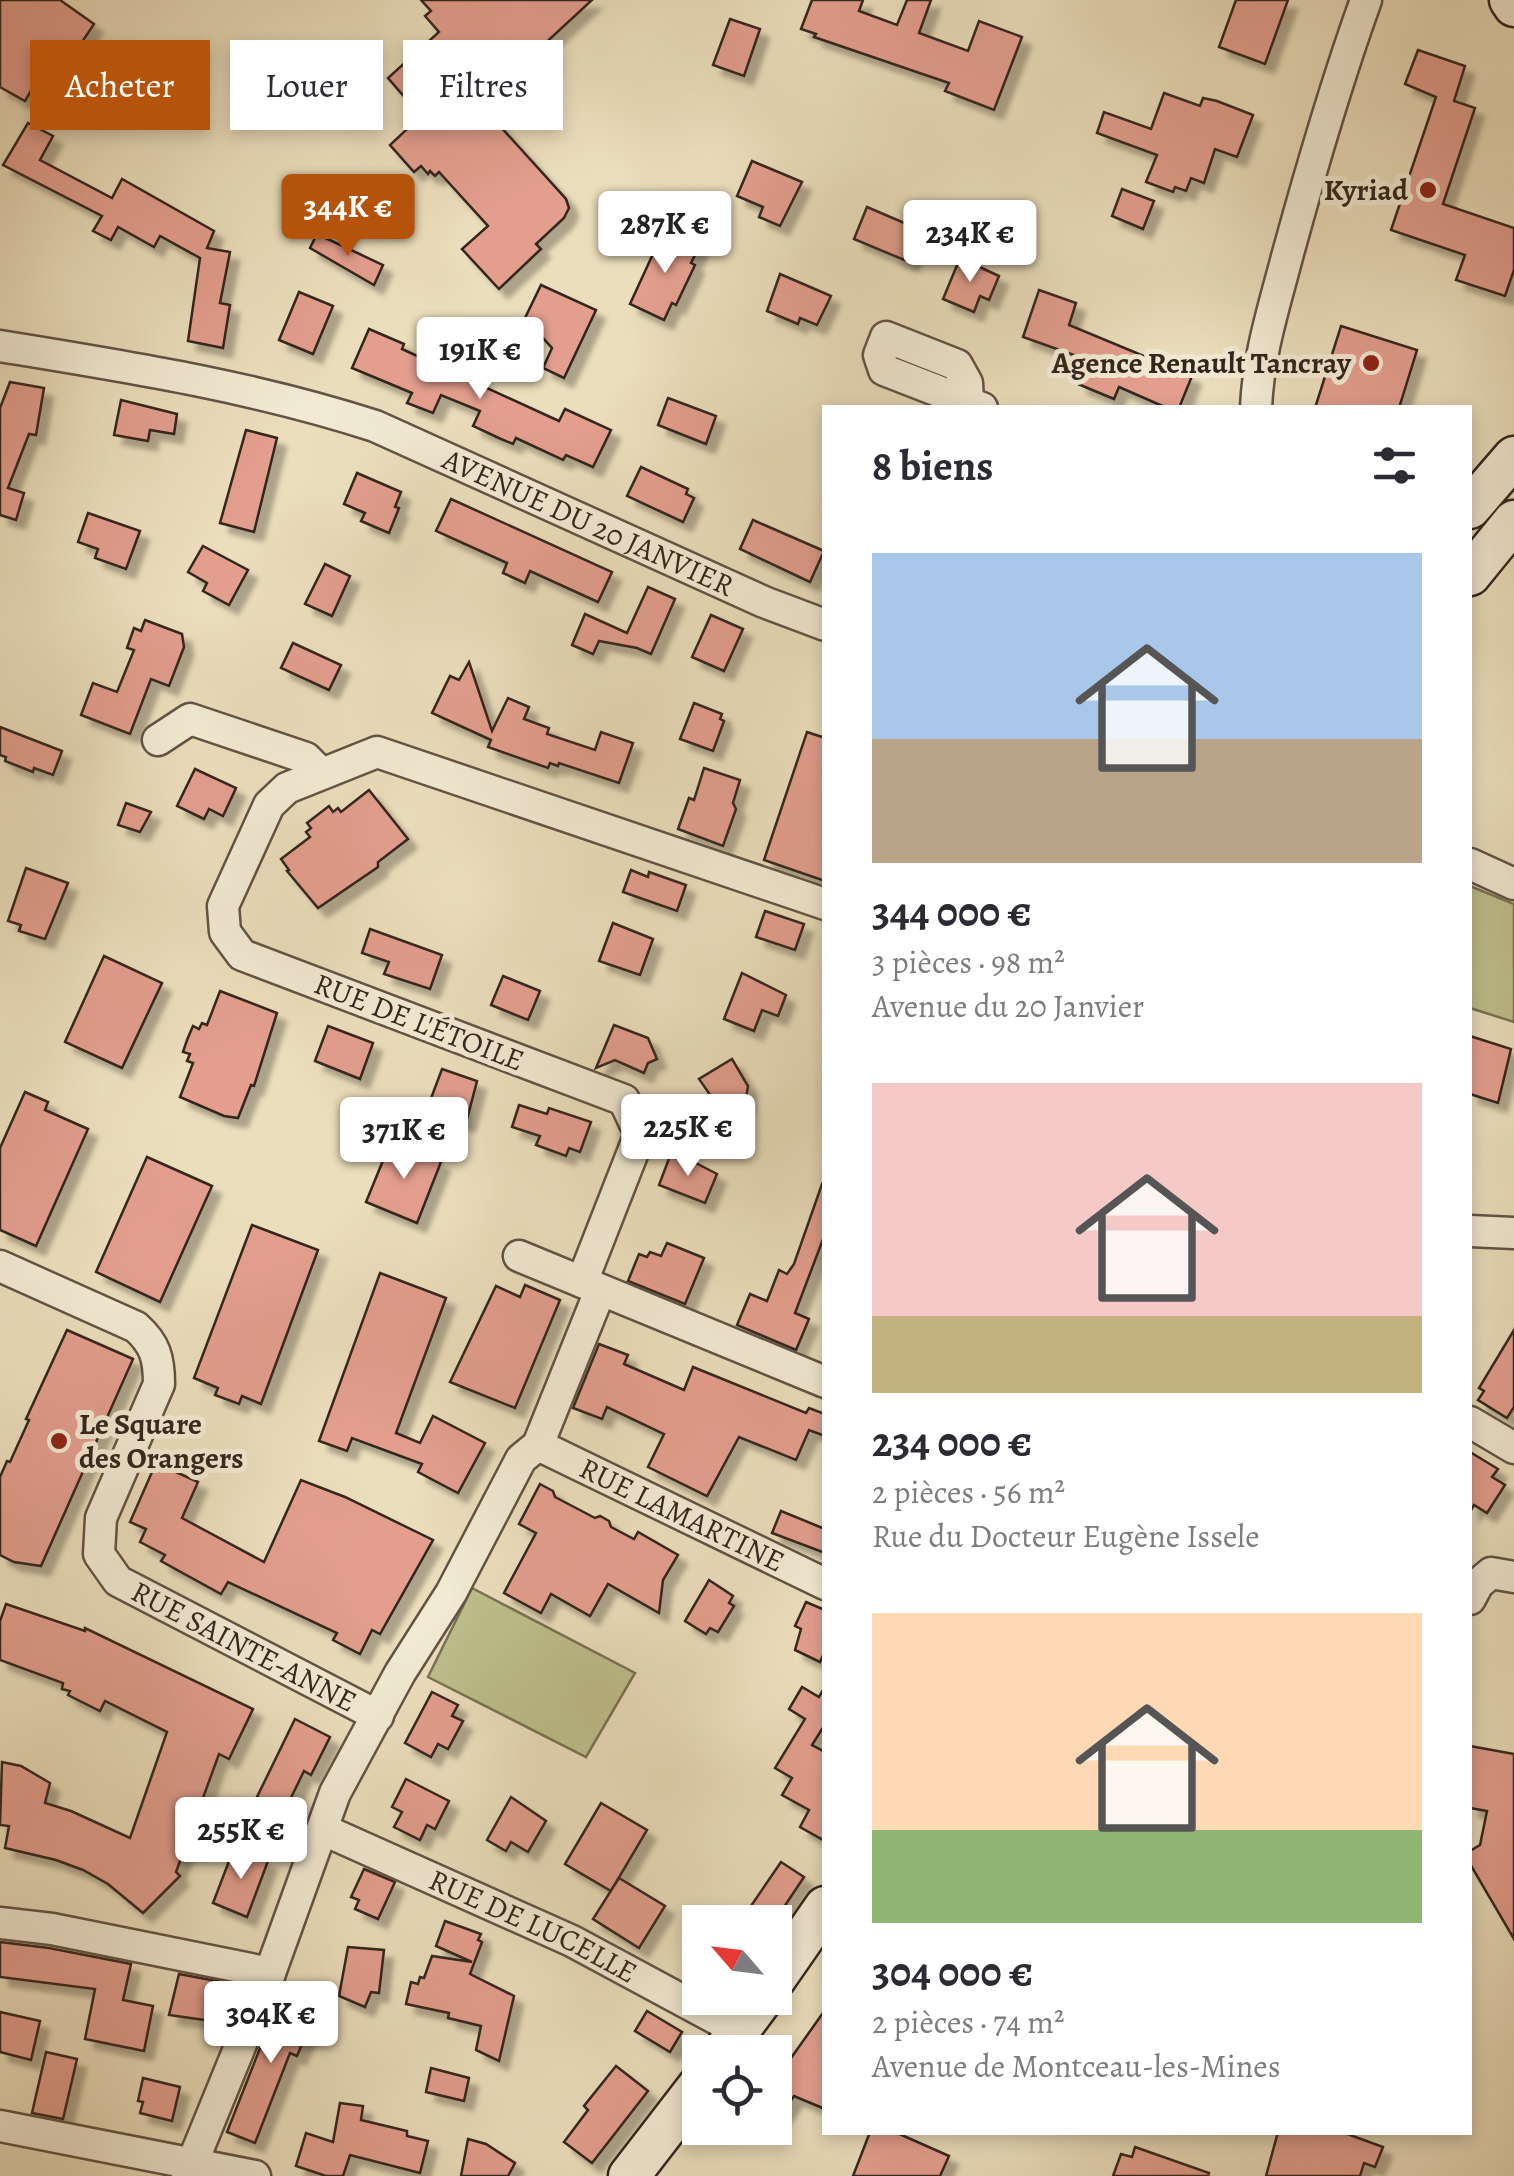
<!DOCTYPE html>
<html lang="fr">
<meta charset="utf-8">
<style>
body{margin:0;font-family:Alegreya,serif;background:#f7f7f7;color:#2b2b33;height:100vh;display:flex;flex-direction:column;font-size:38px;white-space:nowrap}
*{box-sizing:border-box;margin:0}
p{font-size:32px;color:#7c7c81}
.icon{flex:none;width:55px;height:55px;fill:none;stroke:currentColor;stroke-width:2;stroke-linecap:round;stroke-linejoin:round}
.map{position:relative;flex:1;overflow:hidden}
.drawer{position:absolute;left:822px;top:405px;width:650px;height:1730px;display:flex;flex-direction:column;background:#fff;border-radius:0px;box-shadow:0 5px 15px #0003}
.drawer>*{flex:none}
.banner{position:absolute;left:30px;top:40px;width:642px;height:90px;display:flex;gap:20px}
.needle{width:65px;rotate:298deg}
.tools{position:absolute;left:682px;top:1905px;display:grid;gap:20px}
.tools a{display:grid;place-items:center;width:110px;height:110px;border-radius:0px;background:#fff;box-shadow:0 5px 15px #0003;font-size:50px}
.price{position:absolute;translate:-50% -85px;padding:0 22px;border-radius:10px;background:#fff;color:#222;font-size:32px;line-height:65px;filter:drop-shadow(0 2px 5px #0008)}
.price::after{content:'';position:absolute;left:50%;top:60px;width:30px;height:22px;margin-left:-15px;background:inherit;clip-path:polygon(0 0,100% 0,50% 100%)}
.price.active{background:#b45309;color:#fff}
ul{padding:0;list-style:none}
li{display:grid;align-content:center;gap:20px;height:530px;padding:0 50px}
li span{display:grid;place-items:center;height:310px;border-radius:0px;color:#555}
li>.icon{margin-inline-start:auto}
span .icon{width:180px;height:180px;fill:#fffc;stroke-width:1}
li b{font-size:42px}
h2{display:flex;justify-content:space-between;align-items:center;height:120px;padding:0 50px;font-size:42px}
.pill{padding:0 35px;border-radius:0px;background:#fff;box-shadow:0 5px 15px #0003;font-size:35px;line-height:90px}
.pill.active{background:#b45309;color:#fff}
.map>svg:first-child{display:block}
.green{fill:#bebf8c;stroke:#797254;stroke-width:2.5}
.building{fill:#e39e8e;stroke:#34251d;stroke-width:2.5;filter:url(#shadow)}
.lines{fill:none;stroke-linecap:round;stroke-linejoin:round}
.minor-casing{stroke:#625345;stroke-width:35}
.secondary-casing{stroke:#34251d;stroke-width:45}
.minor{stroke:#f2ead3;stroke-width:30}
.secondary{stroke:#f2ead3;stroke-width:40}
.poi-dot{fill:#8f2418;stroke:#f2ead3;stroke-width:4}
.labels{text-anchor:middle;stroke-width:10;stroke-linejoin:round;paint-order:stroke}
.poi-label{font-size:30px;font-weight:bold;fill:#34251d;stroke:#f2ead3;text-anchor:end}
.street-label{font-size:30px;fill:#34251d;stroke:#f2ead3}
</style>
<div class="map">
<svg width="1514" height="2176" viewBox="0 0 1514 2176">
<defs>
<filter id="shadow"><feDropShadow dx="9" dy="9" stdDeviation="2.5" flood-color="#0004"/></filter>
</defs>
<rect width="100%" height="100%" fill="#ebdebc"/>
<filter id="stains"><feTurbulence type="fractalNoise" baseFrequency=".002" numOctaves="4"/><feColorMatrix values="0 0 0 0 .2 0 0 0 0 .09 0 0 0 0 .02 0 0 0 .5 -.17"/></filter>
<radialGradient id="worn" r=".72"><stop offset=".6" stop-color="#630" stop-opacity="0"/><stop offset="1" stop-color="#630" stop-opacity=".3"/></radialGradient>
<g class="green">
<polygon points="1470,886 1514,904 1514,1022 1470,1008"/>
<polygon points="472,1588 635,1673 586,1757 428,1677"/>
</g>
<g class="building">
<polygon points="0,0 60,0 94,24 76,51 69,46 56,72 45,66 25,101 0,87"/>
<polygon points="421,0 592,0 540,48 552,61 490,115 566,199 569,208 564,218 536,244 541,249 499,289 462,249 488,226 439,172 435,176 430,171 428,174 421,166 414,172 390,145 421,116 388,78 439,32 425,16 431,11"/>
<polygon points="812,0 863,0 859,11 897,25 907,0 931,0 919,33 968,51 979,21 1022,37 994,110 945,91 949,83 814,37 816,34 801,29"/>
<polygon points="1236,0 1288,0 1265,64 1219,47"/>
<polygon points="730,19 760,29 744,76 713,65"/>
<polygon points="1418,50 1465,66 1454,101 1475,108 1443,204 1514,228 1514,270 1505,296 1456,280 1465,255 1391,230 1436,97 1405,84"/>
<polygon points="1164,93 1200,106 1203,98 1217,101 1253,115 1237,157 1215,149 1204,183 1191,178 1186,191 1175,187 1173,192 1146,182 1157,155 1097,133 1104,112 1151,129"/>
<polygon points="28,123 53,136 40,160 112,198 122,179 214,231 207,248 230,252 220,303 230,305 223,348 188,341 200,258 160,236 154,247 118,227 111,240 93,231 102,216 3,165"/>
<polygon points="752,161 802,182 780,226 759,217 763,207 737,196"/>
<polygon points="1122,189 1154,201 1143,229 1112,216"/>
<polygon points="867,207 923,231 909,262 854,239"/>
<polygon points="664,230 699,247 691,263 695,265 676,305 672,303 664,320 630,304"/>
<polygon points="317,234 383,265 374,285 310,248"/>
<polygon points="960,258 999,276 989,300 980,296 974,312 943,299"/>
<polygon points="780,274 831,296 817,325 800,318 798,324 767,311"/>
<polygon points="541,285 596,310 564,378 543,368 552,348 525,318"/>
<polygon points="1039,290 1076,303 1069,325 1192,376 1179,408 1167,408 1119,387 1114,399 1078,384 1088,360 1023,337"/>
<polygon points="299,292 333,306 313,354 279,340"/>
<polygon points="1341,326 1417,350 1399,408 1315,408"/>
<polygon points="369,329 404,344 402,349 559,421 565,409 611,430 593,467 566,455 563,460 516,438 513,444 501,439 473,426 480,411 441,395 433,413 407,403 412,393 352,368"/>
<polygon points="10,382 44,388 36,435 29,434 8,488 24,493 16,520 0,515 0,408"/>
<polygon points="668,398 716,416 706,444 658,425"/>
<polygon points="121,400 177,414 174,434 150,430 148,441 114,435"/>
<polygon points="246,430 277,438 254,532 220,523"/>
<polygon points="641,467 688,489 686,494 694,498 683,522 627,496"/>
<polygon points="357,473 401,492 395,507 399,508 389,533 361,521 365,513 344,504"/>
<polygon points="451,499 612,572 598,602 530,571 525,583 503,573 507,563 436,531"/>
<polygon points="88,513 140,531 126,569 95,558 98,549 78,542"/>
<polygon points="753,520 824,551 810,582 740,549"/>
<polygon points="203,546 248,570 229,605 203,591 207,583 188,572"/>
<polygon points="325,564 350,576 332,616 305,604"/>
<polygon points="648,587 675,599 651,654 637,648 599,641 593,654 572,645 585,614 627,633"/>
<polygon points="711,615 743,629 724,671 692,657"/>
<polygon points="145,620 182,634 184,647 169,686 151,679 130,734 81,715 93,683 117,692 134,650 127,648 134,628 141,631"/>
<polygon points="293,643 341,665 329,690 281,668"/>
<polygon points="469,662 492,731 508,698 529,707 524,719 549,728 547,734 595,750 601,732 633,743 619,783 559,763 558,766 550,763 548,768 488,747 491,740 432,713 450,676 459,680"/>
<polygon points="694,703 722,714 720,719 724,721 713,751 680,739"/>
<polygon points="0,727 62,751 53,775 34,768 33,772 5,761 6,757 0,755"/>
<polygon points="807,732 825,738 825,881 764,860"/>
<polygon points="704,768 740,780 733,803 736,809 723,846 678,829 689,798 694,800"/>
<polygon points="195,769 236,788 223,816 209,809 204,819 177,806"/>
<polygon points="369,790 408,839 378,862 378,867 318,908 287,871 289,870 281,859 310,837 306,832 311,828 307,823 329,806 333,812 338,808 341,812"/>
<polygon points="126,803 151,812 140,832 118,825"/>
<polygon points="26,868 68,883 45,939 19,931 21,925 8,921"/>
<polygon points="631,870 648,877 649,872 686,885 677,911 623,892"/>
<polygon points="765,911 804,924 795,950 756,937"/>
<polygon points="613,923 653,939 640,975 599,961"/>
<polygon points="370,929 442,955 430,989 384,974 389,962 362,953"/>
<polygon points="104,956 162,983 122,1068 65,1042"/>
<polygon points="742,973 786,995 778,1016 762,1010 754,1031 724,1019"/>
<polygon points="503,976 540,991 528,1020 491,1005"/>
<polygon points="220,991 277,1013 254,1086 251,1085 238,1118 224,1116 180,1097 193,1063 187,1061 190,1054 183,1052 187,1040 193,1026 199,1029 202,1023 207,1025"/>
<polygon points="614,1025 648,1038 657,1059 648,1063 644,1073 615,1060 596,1068"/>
<polygon points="328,1026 373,1043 360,1079 315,1061"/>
<polygon points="1470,1036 1511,1049 1498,1103 1470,1094"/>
<polygon points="732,1059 748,1086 745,1104 725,1116 699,1079"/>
<polygon points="442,1069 477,1081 466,1123 427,1109"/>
<polygon points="25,1092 48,1102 45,1110 88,1129 36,1246 0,1230 0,1148"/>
<polygon points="370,1104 398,1116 388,1138 367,1130 369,1126 363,1123"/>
<polygon points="519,1105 547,1114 549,1108 591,1122 580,1152 569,1148 566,1156 536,1145 540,1136 512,1127"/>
<polygon points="391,1141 441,1162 417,1223 366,1202"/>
<polygon points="670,1156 685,1162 690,1160 717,1174 705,1203 659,1185"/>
<polygon points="147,1157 212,1186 160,1302 96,1272"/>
<polygon points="822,1184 825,1185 825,1234 795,1313 809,1319 796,1350 737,1325 750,1294 767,1301 779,1270 787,1274 794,1264"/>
<polygon points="252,1225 318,1250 261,1404 242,1396 239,1404 215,1395 218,1388 194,1378"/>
<polygon points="667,1243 704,1258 685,1304 628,1281 639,1254 647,1257 650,1252 661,1256"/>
<polygon points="380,1273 446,1298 396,1433 420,1443 433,1416 485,1443 458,1493 418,1472 422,1464 352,1438 347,1451 319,1441"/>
<polygon points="525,1285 560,1300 515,1408 450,1382 496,1286 520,1297"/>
<polygon points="67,1330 133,1359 41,1566 14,1562 0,1555 0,1477 7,1461 10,1462 29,1420 26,1419"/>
<polygon points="1514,1330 1514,1407 1507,1418 1478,1400 1484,1391 1479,1388"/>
<polygon points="599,1344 628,1355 624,1364 684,1390 693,1367 806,1413 809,1408 825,1414 825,1436 809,1430 796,1460 739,1437 707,1496 648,1467 664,1434 607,1407 602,1419 573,1408"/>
<polygon points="1470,1452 1498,1469 1492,1477 1505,1485 1487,1513 1474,1505 1470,1512"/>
<polygon points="156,1463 198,1482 182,1518 264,1562 301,1480 345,1497 433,1540 380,1634 372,1630 360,1654 333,1640 337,1633 228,1582 221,1594 161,1561 165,1555 140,1542 146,1529 130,1522"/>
<polygon points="540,1484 553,1491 555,1497 595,1518 600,1516 609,1521 611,1527 634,1539 638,1532 678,1555 663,1580 659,1613 608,1584 590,1616 551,1594 541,1613 504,1593 536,1533 519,1524"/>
<polygon points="781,1511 825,1529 825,1553 772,1533"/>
<polygon points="709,1580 733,1596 729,1603 734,1606 718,1632 710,1628 706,1634 685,1621"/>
<polygon points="806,1602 825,1610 825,1651 820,1662 795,1650 801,1629 795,1626"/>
<polygon points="6,1604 85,1631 85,1628 253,1709 229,1759 219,1754 176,1872 180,1876 143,1913 108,1884 83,1870 56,1860 5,1848 9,1826 0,1825 2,1762 21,1766 50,1783 45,1803 71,1811 130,1838 167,1732 105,1701 100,1711 68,1695 70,1691 62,1689 63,1683 0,1660 0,1621"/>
<polygon points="825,1686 825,1731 822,1729 812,1745 825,1752 825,1841 800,1827 809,1810 782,1795 792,1778 775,1768 805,1719 789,1709 802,1687 819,1697"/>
<polygon points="432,1692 458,1705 452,1716 463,1721 448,1749 438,1744 431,1757 405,1743"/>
<polygon points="295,1719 330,1737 311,1775 304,1771 285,1810 257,1797"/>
<polygon points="1470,1746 1514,1754 1514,1939 1470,1864 1470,1851 1480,1845 1487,1811 1470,1808"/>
<polygon points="406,1779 449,1801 435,1829 427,1825 420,1840 394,1827 402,1812 392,1807"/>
<polygon points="511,1797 546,1821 528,1852 511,1842 506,1851 487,1840"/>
<polygon points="601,1803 647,1830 611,1891 565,1864"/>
<polygon points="234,1848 268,1861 247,1917 213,1903"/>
<polygon points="781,1862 804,1877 774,1922 740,1922"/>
<polygon points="364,1869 395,1882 378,1919 355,1909 359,1900 351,1897"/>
<polygon points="619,1878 665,1906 639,1948 593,1919"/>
<polygon points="445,1921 481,1934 478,1940 482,1942 470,1974 514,1996 499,2061 476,2050 481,2026 448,2018 449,2013 406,2004 411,1982 418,1984 420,1977 424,1978 432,1956 472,1962 436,1946"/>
<polygon points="0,1942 49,1948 131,1964 123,2000 153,2006 144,2051 85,2039 95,1989 0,1977"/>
<polygon points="348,1947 384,1950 379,1993 371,1992 365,2007 339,1996"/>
<polygon points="179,1974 227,1983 219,2022 169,2015"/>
<polygon points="281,1995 317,2009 297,2056 290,2053 255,2143 227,2132"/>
<polygon points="825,2010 825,2109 794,2096 775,2124 775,2061 784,2068"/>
<polygon points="647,2011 682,2032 670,2052 635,2031"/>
<polygon points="0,2012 40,2021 31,2060 0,2052"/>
<polygon points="46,2052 77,2059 63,2119 32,2113"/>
<polygon points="616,2066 648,2091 592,2163 564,2142 588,2110 584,2106"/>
<polygon points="431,2068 469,2078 464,2101 426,2092"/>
<polygon points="143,2078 180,2087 172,2121 140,2113 143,2102 138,2101"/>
<polygon points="340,2103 363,2106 361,2120 407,2131 407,2136 428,2141 420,2173 350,2155 343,2176 326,2176 296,2166 306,2133 333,2142"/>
<polygon points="870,2132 895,2132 949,2156 940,2176 853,2176"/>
<polygon points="1278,2132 1342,2132 1383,2147 1375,2167 1364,2163 1360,2176 1266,2176"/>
<polygon points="468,2139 486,2144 515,2163 508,2176 461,2176"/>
<polygon points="1135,2147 1209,2173 1208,2176 1113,2176 1121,2154 1132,2157"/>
</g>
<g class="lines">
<defs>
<g id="minor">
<path id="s1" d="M0,346c129,21 251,40 375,80l389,176 61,23"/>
<polyline points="968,402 967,383 957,365 886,337 879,355 884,370 982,408"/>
<path d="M1256,408c2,-52 18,-101 31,-151 24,-88 48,-171 79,-257"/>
<polyline points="158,740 190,719 306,758 321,773"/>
<polyline points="1470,864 1514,884"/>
<polyline points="1470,1231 1514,1233"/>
<polyline points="519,1256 825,1382"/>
<path id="s2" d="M0,1266l136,61c19,17 23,31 23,57l-58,134 -2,36 19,27 260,135"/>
<polyline points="582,1282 640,1134 624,1100 242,955 225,932 223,906 269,805 287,788 377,752 825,904"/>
<polyline points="1470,1422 1514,1448"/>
<path id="s3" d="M538,1445l287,139"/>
<polyline points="1470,1599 1478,1584 1491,1573 1514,1577"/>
<path id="s4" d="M324,1830l248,111 167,90"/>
<polyline points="0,1923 52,1929 270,1973"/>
<polyline points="0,2126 255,2176"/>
<polyline points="187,2176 270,1973 335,1793 400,1673 451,1593 521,1459 538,1445 600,1291"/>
</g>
<g id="secondary">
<polyline points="1510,0 1514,6"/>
<polyline points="1470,508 1514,457"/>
<polyline points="1470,575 1514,521"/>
<polyline points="775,1979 825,1907"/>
<polyline points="723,2052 763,1998"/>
<polyline points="629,2176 700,2084"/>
</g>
</defs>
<use href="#minor" class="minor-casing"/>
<use href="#secondary" class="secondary-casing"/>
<use href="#minor" class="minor"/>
<use href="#secondary" class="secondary"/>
</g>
<g class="poi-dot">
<circle cx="1428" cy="190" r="10"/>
<circle cx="1371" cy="363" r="10"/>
<circle cx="59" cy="1441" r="10"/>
</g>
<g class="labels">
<g class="poi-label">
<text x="1408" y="200">Kyriad</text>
<text x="1351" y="373">Agence Renault Tancray</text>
<text x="79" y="1434" text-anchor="start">Le Square<tspan x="79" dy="34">des Orangers</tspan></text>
</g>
<g class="street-label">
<text dy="10" stroke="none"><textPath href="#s1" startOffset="618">AVENUE DU 20 JANVIER</textPath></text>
<text transform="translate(419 1022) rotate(21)" y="10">RUE DE L'ÉTOILE</text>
<text dy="10" stroke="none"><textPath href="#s3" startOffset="160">RUE LAMARTINE</textPath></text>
<text dy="10" stroke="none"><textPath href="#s2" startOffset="570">RUE SAINTE-ANNE</textPath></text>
<text dy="10" stroke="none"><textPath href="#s4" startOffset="230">RUE DE LUCELLE</textPath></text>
</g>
</g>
<rect width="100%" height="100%" filter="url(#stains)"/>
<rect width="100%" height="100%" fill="url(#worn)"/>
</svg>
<div class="tools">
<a><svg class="needle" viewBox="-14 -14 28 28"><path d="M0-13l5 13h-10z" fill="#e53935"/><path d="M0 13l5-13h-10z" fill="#7c7c81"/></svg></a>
<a><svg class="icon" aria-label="locate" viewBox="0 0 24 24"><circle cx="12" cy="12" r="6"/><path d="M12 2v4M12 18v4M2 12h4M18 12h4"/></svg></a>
</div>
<b class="price active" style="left:348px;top:259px">344K €</b>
<b class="price" style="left:665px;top:276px">287K €</b>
<b class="price" style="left:970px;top:285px">234K €</b>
<b class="price" style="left:480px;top:402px">191K €</b>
<b class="price" style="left:688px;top:1179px">225K €</b>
<b class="price" style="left:404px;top:1182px">371K €</b>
<b class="price" style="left:241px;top:1882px">255K €</b>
<b class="price" style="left:271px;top:2066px">304K €</b>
<div class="banner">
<a class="pill active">Acheter</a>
<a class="pill">Louer</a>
<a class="pill">Filtres</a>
</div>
<section class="drawer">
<h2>8 biens<svg class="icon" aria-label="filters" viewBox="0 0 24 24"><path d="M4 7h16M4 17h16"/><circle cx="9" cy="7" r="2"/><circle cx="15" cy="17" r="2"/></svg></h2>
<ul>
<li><span style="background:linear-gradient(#a9c7e8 60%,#b9a48a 0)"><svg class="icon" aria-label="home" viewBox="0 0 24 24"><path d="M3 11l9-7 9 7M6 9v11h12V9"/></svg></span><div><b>344 000 €</b><p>3 pièces · 98 m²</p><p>Avenue du 20 Janvier</p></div></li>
<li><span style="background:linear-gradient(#f6c9c9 75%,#c2b280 0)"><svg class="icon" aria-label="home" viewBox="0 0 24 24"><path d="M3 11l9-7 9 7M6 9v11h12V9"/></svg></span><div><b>234 000 €</b><p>2 pièces · 56 m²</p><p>Rue du Docteur Eugène Issele</p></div></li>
<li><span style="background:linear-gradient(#ffd9b3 70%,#8fb573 0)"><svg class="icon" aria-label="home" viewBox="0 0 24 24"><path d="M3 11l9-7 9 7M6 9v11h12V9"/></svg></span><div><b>304 000 €</b><p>2 pièces · 74 m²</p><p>Avenue de Montceau-les-Mines</p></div></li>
</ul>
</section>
</div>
